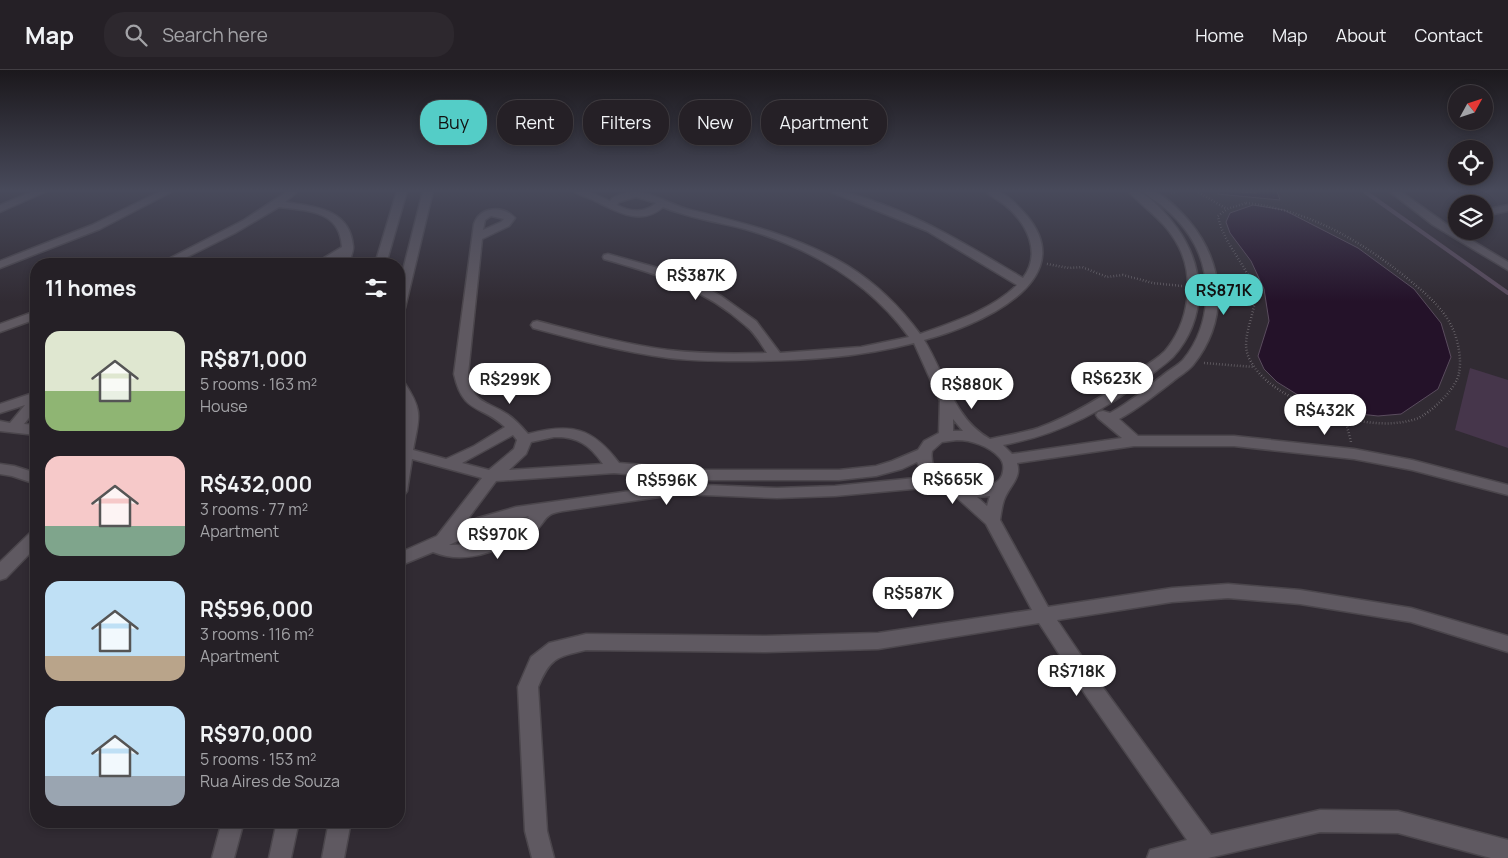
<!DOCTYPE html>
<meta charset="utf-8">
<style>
body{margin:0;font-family:Manrope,sans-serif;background:#2d282e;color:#f1f3f6;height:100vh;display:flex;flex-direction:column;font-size:19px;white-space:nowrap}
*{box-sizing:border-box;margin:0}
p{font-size:16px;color:#a3a3a7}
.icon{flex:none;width:28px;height:28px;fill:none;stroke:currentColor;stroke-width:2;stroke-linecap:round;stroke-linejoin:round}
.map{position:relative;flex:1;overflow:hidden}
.side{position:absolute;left:30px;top:188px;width:375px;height:570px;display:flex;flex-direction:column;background:#252026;border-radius:20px;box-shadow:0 2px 8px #0003,0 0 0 1px #423e43}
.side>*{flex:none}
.banner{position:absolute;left:420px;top:30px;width:475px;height:45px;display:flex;gap:10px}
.needle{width:32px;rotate:50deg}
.buttons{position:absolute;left:1448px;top:15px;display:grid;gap:10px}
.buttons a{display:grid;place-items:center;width:45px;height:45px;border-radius:50%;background:#252026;box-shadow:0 2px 8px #0003,0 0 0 1px #423e43;font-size:25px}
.price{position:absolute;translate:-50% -42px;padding:0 11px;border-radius:18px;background:#fff;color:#222;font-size:16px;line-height:32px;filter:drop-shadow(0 1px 2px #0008)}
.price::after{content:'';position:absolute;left:50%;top:30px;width:15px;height:11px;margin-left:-8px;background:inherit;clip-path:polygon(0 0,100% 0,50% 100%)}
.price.selected{background:#54cdc7;color:#111}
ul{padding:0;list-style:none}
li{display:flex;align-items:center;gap:15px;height:125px;padding:0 15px}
li span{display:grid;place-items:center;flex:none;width:140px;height:100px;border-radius:15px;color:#555}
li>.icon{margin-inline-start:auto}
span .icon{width:60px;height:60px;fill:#fffc;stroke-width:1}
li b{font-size:21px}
h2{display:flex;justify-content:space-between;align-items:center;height:60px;padding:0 15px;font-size:21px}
.chip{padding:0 18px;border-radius:20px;background:#252026;box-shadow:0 2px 8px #0003,0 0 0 1px #423e43;font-size:18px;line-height:45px}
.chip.selected{background:#54cdc7;color:#111}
header{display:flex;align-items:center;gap:30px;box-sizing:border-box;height:70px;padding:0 25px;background:#252026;border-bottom:1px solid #423e43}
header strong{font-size:24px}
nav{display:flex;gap:28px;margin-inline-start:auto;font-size:18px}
.search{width:350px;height:45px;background:#2d282e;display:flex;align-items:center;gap:12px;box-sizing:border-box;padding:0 18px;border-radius:20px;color:#a3a3a7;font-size:19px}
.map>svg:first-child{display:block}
.green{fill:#46364b}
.water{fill:#241229;stroke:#5a4c5e}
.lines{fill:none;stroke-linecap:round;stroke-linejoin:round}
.stream{stroke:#5a4c5e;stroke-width:4}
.minor-casing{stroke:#4b464c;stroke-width:3}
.path{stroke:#858086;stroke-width:2.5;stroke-dasharray:0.5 2.5;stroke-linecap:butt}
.minor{fill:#5f5961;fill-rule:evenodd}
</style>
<header>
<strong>Map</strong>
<div class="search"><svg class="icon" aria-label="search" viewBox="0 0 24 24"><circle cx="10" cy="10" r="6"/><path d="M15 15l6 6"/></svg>Search here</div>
<nav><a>Home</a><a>Map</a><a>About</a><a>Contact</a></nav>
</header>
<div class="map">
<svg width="1508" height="788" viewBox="0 0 1508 788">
<rect width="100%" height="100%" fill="#312b33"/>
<polygon class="green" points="1470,298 1508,310 1508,378 1455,360"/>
<g class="water">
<polygon points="1218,121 1257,123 1257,121 1277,121 1280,130 1218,124"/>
<polygon points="1253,135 1284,140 1358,178 1414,219 1441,253 1451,287 1438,319 1401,344 1378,346 1351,343 1323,336 1298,325 1277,312 1264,299 1258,286 1269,251 1264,219 1251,191 1230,163 1226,152 1230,143"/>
</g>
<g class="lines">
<polyline class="stream" points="1364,121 1508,223"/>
<defs>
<g id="minor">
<polygon points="34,121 47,121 0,142 0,135"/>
<polygon points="161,121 173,121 100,159 0,198 0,191 92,155"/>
<path d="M288,121h10l-13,11c31,5 65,7 68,44 1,4 -3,12 -4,18h-11l1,-7 -12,7h-13l28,-17c-2,-37 -34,-36 -63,-40l-44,26 -62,31h-14l85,-44z"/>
<polygon points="397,121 407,121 386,194 375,194"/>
<polygon points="423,121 433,121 405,238 399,242 399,216"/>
<path d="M574,121h14l22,10c2,-4 5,-4 9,-6 26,-10 45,8 68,14 57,14 111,27 161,57 29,18 52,41 72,68 34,-12 71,-24 97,-49l-90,-54 -98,-40c19,0 36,7 55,14 50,19 93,46 139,73 19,-25 4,-55 -18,-73 -6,-5 -14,-8 -19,-14 3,0 8,0 11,0 11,3 23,17 30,25 55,66 -52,111 -103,124 21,33 29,79 66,99 16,-4 33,-6 48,-11 38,-14 71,-35 103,-59 8,-6 17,-11 24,-18 24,-28 30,-72 14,-104 -14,-27 -32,-36 -51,-56 3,0 8,-1 11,1 12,4 31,26 38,36 29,40 30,91 -4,129 -8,8 -18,14 -27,21 -43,34 -89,57 -143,67l9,9 110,-16 -24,-20 -2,-3 2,-3 5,-1 7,2c19,-10 35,-24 52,-37 7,-6 15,-10 21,-16 29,-35 31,-88 6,-125 -7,-11 -18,-22 -28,-30 -6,-5 -13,-8 -18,-14 3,0 8,-1 11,1 11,3 28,21 35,29 36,43 40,99 4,144 -6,7 -14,11 -21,17 -17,13 -34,27 -53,37l19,17h96l120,13 58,11 96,25v10l-96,-25 -58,-11 -120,-13h-100l-117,17c5,15 -8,23 -13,37 -2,6 -3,13 -4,20l48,87 124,-19 56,-4 72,6 111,18 97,28v16l-97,-30 -111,-18 -72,-6 -56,4 -115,18 44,65 110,150 109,-25 78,1 110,29v18h-17l-93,-25 -78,-1 -112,26h-61l3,-8 37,-10 -100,-143 -48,-74 -161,26 -112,3 -180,-2c-30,7 -36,8 -48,37l9,144 7,27h-22l-7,-27 -7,-144 13,-30 18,-14 37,-9 180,2 112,-3 154,-23 -46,-86 -32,-29 -20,-8 -99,9 -58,2 -97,-4 -117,17c-22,3 -16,12 -30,22 -7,4 -15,7 -22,10 -25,12 -51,20 -78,9l-34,14v-13l38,-17 45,-58 -70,-19 -5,32 -3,4 -5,1v-46l6,-34 -1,-11 -5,-9v-15l5,1c20,30 15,35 9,68l33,9 28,-13 31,-19c-24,-23 -42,-12 -51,-53l20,-150c6,-18 29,-19 41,-6l-6,8 -27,13 -14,135c7,32 16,25 39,40 8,5 15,13 21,20 43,-11 64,-7 91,29l81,7h139l37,-4 16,-5 26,-11 6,-9 15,-8 1,-32 -26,-58c-57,15 -115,18 -173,18 -24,0 -48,0 -72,-3 -46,-6 -91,-18 -136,-30l-2,-3 2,-3 4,-1c43,11 86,23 131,29 33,4 66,4 99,3 -6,-9 -12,-20 -21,-27 -42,-38 -89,-52 -142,-67l-1,-2 1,-2 4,-1 50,14 36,13 27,15 35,25 24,32 81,-6 48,-10c-40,-55 -99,-89 -164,-108 -27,-7 -56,-11 -82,-22 -23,21 -50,2 -72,-8 -6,-3 -13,-4 -17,-8zM636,127l20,6c-11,10 -26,9 -39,2l2,-3zM491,146l13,3 -3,3 -18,8 2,-10zM953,349l10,12h-10zM513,365l4,5 -3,9 -25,21 -27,-7zM554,367c23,-1 36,8 49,27l-94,6 17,-16 5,-12zM957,370c14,0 32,6 42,17 4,4 5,9 4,14 -2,28 -78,19 -71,-20l10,-9zM917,392l8,15 -90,9 -58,2 -97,-4 -164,23 -38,11 -14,6 32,-43 118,-8 86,7h139l37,-4 26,-7zM990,426l-3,10 -10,-9zM529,446c-18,20 -54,30 -80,29l40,-19z"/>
<polygon points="1389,121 1400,121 1456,161 1508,192 1508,200 1433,155"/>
<polygon points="1508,135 1508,141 1484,146 1484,140"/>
<polygon points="36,241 36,249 0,262 0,254"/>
<polygon points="36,322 36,339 24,354 36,355 36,365 0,361 0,351 10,353 25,335 0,343 0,334"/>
<polygon points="0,394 14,396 36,403 36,414 12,406 0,404"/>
<polygon points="36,461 36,477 6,508 0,510 0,492 30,463"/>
<polygon points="222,751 244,751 234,788 212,788"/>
<polygon points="277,751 299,751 291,788 269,788"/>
<polygon points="329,751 351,751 344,788 322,788"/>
</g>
</defs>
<use href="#minor" class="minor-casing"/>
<g class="path">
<polyline points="1196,121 1227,139"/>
<polyline points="1171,123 1181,121"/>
<path d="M1246,133c62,7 114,37 162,76 16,13 33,27 43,46 7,14 11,33 8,48 -2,15 -29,41 -43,46 -28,9 -62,3 -89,-7 -27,-9 -63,-25 -77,-52 -13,-23 11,-50 3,-73 -9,-26 -30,-44 -35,-71l9,-7z"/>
<polyline points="1047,194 1069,198 1082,197 1107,207 1123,205 1153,213 1182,216"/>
<polyline points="1225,225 1256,230"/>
<polyline points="1204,293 1254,297"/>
<polyline points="1345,348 1351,372"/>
</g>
<use href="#minor" class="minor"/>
</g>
<linearGradient id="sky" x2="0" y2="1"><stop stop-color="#1b181c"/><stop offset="0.52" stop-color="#484a5b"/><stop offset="1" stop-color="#484a5b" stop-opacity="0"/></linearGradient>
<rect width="1508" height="232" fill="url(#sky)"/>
</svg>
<div class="buttons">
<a><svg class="needle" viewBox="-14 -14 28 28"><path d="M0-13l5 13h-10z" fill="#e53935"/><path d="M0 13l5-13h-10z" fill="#a3a3a7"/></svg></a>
<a><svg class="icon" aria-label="locate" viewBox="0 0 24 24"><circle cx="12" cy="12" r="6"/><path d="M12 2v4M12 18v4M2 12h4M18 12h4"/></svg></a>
<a><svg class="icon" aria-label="layers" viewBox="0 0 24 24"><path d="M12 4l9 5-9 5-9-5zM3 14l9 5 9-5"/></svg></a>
</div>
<b class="price" style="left:696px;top:231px">R$387K</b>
<b class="price selected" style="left:1224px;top:246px">R$871K</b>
<b class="price" style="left:1112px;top:334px">R$623K</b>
<b class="price" style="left:510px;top:335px">R$299K</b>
<b class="price" style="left:972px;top:340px">R$880K</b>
<b class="price" style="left:1325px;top:366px">R$432K</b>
<b class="price" style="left:953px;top:435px">R$665K</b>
<b class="price" style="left:667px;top:436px">R$596K</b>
<b class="price" style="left:498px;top:490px">R$970K</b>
<b class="price" style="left:913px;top:549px">R$587K</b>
<b class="price" style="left:1077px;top:627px">R$718K</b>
<div class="banner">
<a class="chip selected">Buy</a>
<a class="chip">Rent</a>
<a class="chip">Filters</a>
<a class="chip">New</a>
<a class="chip">Apartment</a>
</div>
<section class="side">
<h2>11 homes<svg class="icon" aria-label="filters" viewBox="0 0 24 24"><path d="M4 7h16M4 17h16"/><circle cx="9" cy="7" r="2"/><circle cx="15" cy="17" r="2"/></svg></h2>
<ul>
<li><span style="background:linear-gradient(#dfe7d0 60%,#8fb573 0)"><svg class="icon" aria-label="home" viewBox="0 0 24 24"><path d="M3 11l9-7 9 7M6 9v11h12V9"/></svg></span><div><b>R$871,000</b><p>5 rooms · 163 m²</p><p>House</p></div></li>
<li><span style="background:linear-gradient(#f6c9c9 70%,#7fa58c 0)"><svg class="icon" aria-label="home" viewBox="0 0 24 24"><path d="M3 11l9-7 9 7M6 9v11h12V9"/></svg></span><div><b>R$432,000</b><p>3 rooms · 77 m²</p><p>Apartment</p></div></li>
<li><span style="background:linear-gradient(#bfe0f5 75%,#b9a48a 0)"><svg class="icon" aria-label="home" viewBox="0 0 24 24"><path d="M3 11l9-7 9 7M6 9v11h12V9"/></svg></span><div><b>R$596,000</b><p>3 rooms · 116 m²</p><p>Apartment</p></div></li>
<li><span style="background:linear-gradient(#bfe0f5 70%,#9aa5b1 0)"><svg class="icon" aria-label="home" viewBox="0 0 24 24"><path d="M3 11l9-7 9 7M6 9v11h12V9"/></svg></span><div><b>R$970,000</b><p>5 rooms · 153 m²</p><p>Rua Aires de Souza</p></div></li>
</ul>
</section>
</div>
